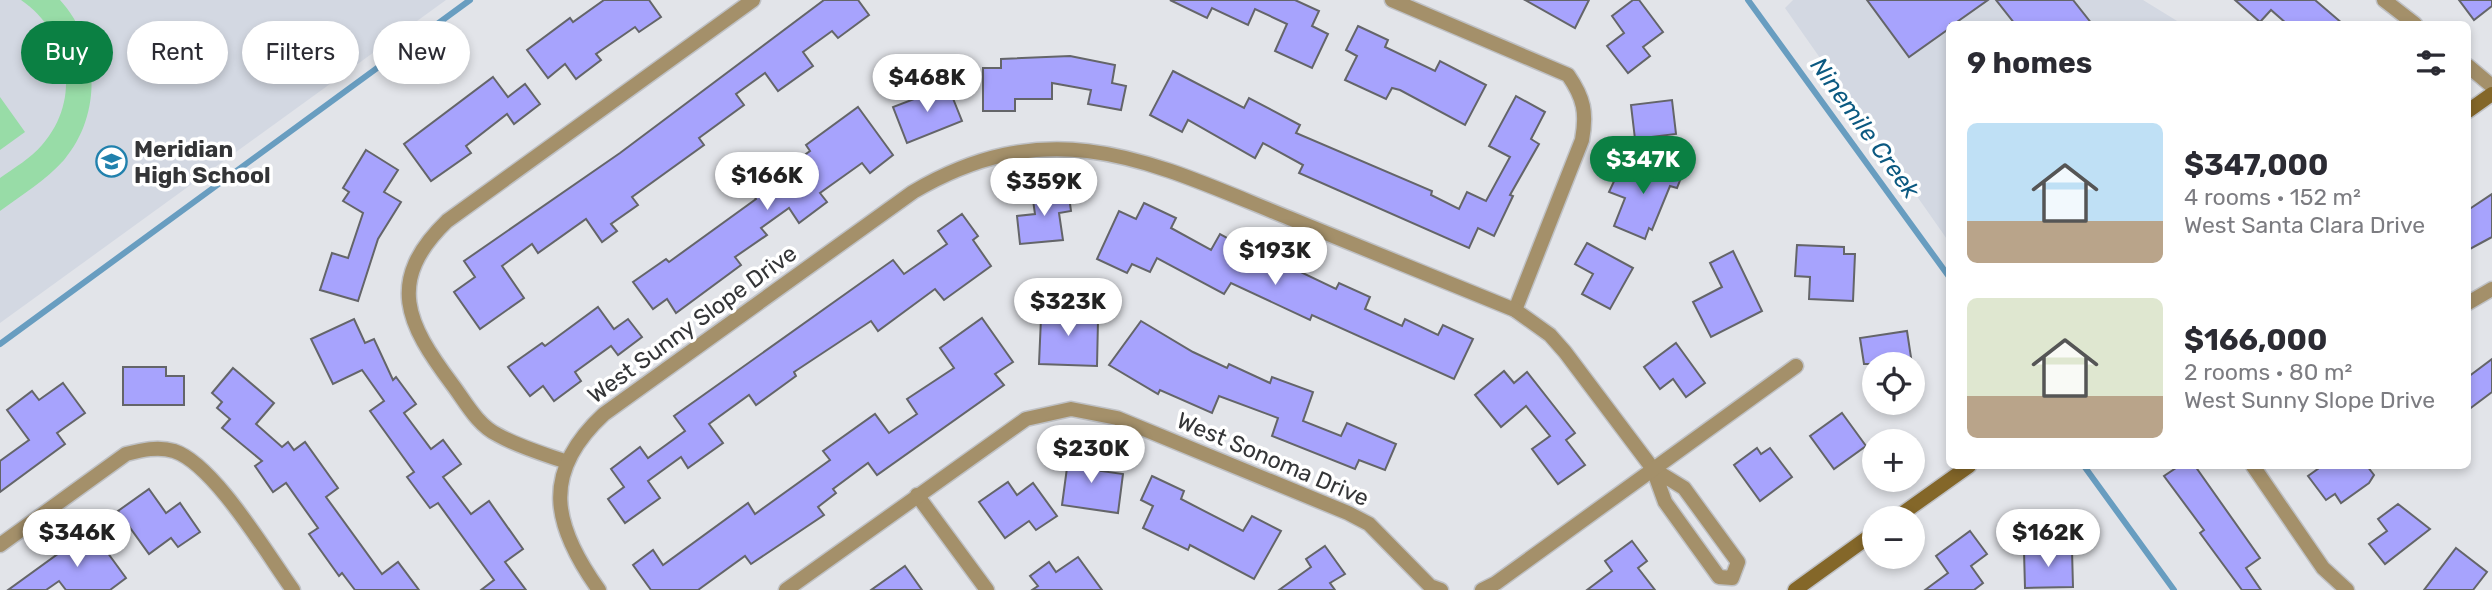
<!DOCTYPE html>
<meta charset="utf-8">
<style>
body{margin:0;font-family:Rubik,sans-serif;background:#f7f7f7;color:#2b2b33;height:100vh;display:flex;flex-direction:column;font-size:26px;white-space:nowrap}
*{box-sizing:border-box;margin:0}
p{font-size:23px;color:#7c7c81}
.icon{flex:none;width:38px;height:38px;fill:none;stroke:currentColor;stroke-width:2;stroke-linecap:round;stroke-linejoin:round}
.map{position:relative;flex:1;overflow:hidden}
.side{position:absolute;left:1946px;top:21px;width:525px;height:448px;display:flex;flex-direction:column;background:#fff;border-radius:10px;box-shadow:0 4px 10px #0003}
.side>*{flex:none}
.hud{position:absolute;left:21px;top:21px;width:665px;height:63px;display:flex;gap:14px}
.controls{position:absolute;left:1862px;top:352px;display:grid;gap:14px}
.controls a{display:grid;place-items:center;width:63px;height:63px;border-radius:50%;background:#fff;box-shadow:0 4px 10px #0003;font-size:35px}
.price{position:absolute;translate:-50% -60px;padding:0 16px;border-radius:24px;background:#fff;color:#222;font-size:23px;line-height:46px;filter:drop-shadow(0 2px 4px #0008)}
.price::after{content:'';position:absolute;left:50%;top:42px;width:21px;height:16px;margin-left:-10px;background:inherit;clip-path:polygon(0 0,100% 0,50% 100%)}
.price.active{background:#0b8043;color:#fff}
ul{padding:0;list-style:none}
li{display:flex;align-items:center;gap:21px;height:175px;padding:0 21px}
li span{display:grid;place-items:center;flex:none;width:196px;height:140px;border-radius:10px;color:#555}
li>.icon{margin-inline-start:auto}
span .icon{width:84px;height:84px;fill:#fffc;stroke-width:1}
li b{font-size:30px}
h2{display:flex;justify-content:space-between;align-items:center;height:84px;padding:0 21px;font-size:30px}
.pill{padding:0 24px;border-radius:32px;background:#fff;box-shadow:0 4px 10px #0003;font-size:24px;line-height:63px}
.pill.active{background:#0b8043;color:#fff}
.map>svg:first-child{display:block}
.built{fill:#d3d8e2}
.green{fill:#98dca7}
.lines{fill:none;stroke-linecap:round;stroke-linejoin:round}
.stream{stroke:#689dc0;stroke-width:6}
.building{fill:#a7a3fd;stroke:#646569;stroke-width:2}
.street-casing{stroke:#bfc1c5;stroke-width:17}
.secondary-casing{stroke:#bfc1c5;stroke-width:17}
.street{stroke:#a4906a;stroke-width:14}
.secondary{stroke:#846729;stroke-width:14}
.labels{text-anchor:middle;stroke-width:7;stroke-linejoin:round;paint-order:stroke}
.poi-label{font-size:23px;font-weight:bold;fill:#343537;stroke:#fff;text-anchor:start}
.street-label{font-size:23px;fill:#343537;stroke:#fff}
.water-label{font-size:24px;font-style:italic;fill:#0b5981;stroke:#fff}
</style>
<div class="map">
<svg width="2492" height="590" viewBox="0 0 2492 590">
<rect width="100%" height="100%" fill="#e2e4e9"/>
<g class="built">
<polygon points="0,0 446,0 0,323"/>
<polygon points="1793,0 2143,0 2182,24 1950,24 1949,242 1785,8"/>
</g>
<g class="green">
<path d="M21,0h39c40,44 43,114 4,160 -18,20 -42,35 -64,51v-33c14,-10 31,-20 42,-33 41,-46 27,-112 -21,-145z"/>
<polygon points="0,97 25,132 0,150"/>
</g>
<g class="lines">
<g class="stream">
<polyline points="1748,0 1950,278"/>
<polyline points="0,344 470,0"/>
<polyline points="2084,466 2174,590"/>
</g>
</g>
<g class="building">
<polygon points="604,0 649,0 661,17 639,32 635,27 596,54 601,60 576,79 565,64 548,78 527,50 570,18 573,22"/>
<polygon points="824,0 858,0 869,15 838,38 832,31 803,52 813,66 778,91 765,73 736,94 744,105 699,138 704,145 632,197 638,205 611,224 617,231 602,242 586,219 538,253 532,244 502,266 524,298 480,329 454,292 475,277 464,261 620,153"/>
<polygon points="1170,0 1295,0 1319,11 1312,26 1328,34 1312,68 1275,51 1287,24 1255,9 1248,25 1212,8 1207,18"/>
<polygon points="1525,0 1589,0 1575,28"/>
<polygon points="1633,0 1639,0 1663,32 1643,47 1650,56 1628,73 1607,46 1624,33 1612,16"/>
<polygon points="1867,0 1988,0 1954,24 1950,24 1950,28 1909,57"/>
<polygon points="1996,0 2073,0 2092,24 2015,24"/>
<polygon points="2235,0 2315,0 2343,24 2287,24 2271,10 2260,22"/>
<polygon points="2459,0 2492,0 2492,6 2474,20"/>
<polygon points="1358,26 1388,40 1385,47 1435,71 1440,61 1486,85 1465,125 1400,90 1392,88 1386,99 1345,80 1357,56 1346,50"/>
<polygon points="1070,56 1115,65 1112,83 1126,86 1121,110 1088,104 1091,90 1052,83 1052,99 1015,99 1015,111 983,111 983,68 1001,68 1001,59"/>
<polygon points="1173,71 1244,108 1249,98 1300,125 1296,133 1432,191 1431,195 1459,209 1467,192 1486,201 1510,157 1489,146 1516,96 1545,112 1531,139 1539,144 1510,195 1513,196 1494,236 1478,228 1469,248 1299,173 1303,165 1263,143 1255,158 1188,120 1182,132 1150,115"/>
<polygon points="493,77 508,97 525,84 540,104 514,124 507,114 466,146 471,153 431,181 404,144"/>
<polygon points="948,86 962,121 907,143 893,107"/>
<polygon points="1672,100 1676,134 1635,139 1631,105"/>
<polygon points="858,107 893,155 870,173 862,163 820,193 827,202 799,223 789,208 761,228 767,235 735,257 741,265 676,313 667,299 653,309 633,282 666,259 669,262 756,199 752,193 810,151 806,145"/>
<polygon points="366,150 398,170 384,192 401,202 378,239 358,301 320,290 332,253 348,258 363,213 343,201 349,192 343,188"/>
<polygon points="1662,161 1684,170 1677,188 1670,186 1652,230 1649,228 1645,239 1614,226 1625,198 1609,192 1623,162 1656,176"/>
<polygon points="1068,189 1071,211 1059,213 1063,240 1020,244 1017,216 1035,214 1032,193"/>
<polygon points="2492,194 2492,237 2468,250 2468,210"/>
<polygon points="1144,203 1176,218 1171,228 1211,250 1220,234 1264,258 1265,255 1336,289 1339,283 1370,297 1365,309 1402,326 1405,319 1438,335 1443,325 1473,339 1454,379 1312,315 1310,320 1231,283 1224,294 1157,258 1150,272 1132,264 1127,273 1097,259 1119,211 1136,219"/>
<polygon points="962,214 978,236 973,240 991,266 944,300 935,289 878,331 871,321 794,372 796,376 756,405 749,395 709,424 723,443 688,468 681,457 648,481 660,498 625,523 608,499 624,487 611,469 640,447 648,458 685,431 674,416 893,260 904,274 947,244 938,231"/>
<polygon points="1587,243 1633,268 1610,309 1582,294 1593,274 1575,264"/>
<polygon points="1797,245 1844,247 1844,254 1855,254 1853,301 1809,299 1810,277 1795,276"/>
<polygon points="1733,251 1762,311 1711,337 1693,302 1722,287 1710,263"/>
<polygon points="1046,305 1085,310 1083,319 1098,320 1097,366 1039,364 1041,318 1044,318"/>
<polygon points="598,307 614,329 628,319 642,337 618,355 611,346 575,372 581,381 554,401 543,386 530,396 508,367 542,343 545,346"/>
<polygon points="982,318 1013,362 995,374 1004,385 877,475 868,463 833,489 836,493 818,507 824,515 751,564 745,556 698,590 651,590 633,565 653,550 663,565 748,503 755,514 830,460 823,451 875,414 889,433 917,414 907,399 954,368 940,348"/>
<polygon points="354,319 365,343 374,339 393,380 396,377 416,404 404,413 431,449 443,440 461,464 443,477 471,514 489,501 523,549 505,562 526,590 481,590 494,580 438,503 430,508 407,477 414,472 370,411 384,401 362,370 333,384 311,339"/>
<polygon points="1141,321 1193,352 1227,368 1229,364 1270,383 1272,377 1313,392 1303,421 1341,436 1347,423 1396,444 1385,470 1359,460 1355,469 1272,436 1278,418 1219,396 1212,413 1160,390 1158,394 1109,365"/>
<polygon points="1907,331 1912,364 1864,364 1860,338"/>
<polygon points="1676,343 1705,383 1686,397 1673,379 1660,389 1644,367"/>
<polygon points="2492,359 2492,392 2468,410 2468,377"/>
<polygon points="123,367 166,367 166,376 184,376 184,405 123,405"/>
<polygon points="233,368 274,403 256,424 282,447 288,442 294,450 305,442 338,488 326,497 382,574 398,562 419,590 355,590 342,573 339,576 309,534 318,528 286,483 273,492 255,466 262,461 222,428 230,419 217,408 222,402 212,393"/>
<polygon points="1504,371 1514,383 1527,372 1575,433 1566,440 1585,465 1558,484 1532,449 1550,436 1526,406 1501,427 1475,395"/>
<polygon points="63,383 85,413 57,433 65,444 0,492 0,461 29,440 7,410 32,391 39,400"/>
<polygon points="1842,413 1866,446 1834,469 1810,436"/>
<polygon points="1757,448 1761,454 1770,448 1792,477 1760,501 1734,465"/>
<polygon points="1069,453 1103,458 1101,471 1123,474 1118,513 1062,505"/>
<polygon points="2179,466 2195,466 2260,558 2246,568 2261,590 2242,590 2200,533 2204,530 2164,476"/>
<polygon points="2322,466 2367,466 2374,475 2369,483 2341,503 2335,494 2326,500 2308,476"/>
<polygon points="1152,476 1184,491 1181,499 1243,531 1252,516 1281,531 1254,579 1190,545 1188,550 1143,528 1153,506 1141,500"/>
<polygon points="1008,482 1017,495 1033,483 1057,516 1036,530 1029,521 1005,538 979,502"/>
<polygon points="149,489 166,513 180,503 200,532 178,547 171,538 149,554 118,511"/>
<polygon points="2398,504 2430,529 2385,564 2369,544 2387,531 2378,519"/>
<polygon points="91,530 126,578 110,590 66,590 59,581 46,590 8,590"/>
<polygon points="1970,531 1987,554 1971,566 1983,583 1974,590 1925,590 1948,573 1936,556"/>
<polygon points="1632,541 1647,561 1638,568 1655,590 1587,590 1612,571 1605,561"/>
<polygon points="1325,546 1345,574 1330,583 1335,590 1279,590 1311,567 1306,559"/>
<polygon points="2456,548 2487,572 2473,590 2424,590"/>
<polygon points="2072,550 2073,587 2025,588 2024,551"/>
<polygon points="1078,557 1102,590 1032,590 1038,586 1030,576 1049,562 1056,572"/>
<polygon points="905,566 922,590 871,590"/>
</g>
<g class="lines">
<defs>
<g id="street">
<path d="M1392,0l176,75c16,23 19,38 14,65l-67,170"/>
<polyline points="2384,0 2415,24"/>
<polyline points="2468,66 2492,86"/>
<polyline points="2468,303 2492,289"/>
<path d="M567,462c-23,-8 -48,-15 -69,-27 -21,-10 -33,-34 -46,-51 -45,-60 -67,-103 -5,-163l306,-221"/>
<polyline points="2253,466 2323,568 2347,590"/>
<polyline points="917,495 987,590"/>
<path d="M0,545l126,-91c16,-4 32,-8 48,-3 40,13 93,103 119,139"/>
<path d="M599,590c-46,-64 -59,-117 5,-176l309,-222c141,-83 240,-29 376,26 75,31 151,61 226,92l35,25 15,17 88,117 12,33 54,75 13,1 6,-16 -54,-74 -31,-19"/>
<polyline points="786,590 1026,419 1071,409 1117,418 1348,513 1369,524 1430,586 1441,590"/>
<polyline points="1482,590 1496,583 1796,366"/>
</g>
<g id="secondary">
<polyline points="2468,111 2492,94"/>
<polyline points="1896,518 1969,466"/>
<polyline points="1795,590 1874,533"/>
</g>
</defs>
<use href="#street" class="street-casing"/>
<use href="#secondary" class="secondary-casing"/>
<use href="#street" class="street"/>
<use href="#secondary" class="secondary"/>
</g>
<defs>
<symbol id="school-ring" viewBox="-11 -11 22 22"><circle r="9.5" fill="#fff" stroke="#2181ad" stroke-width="1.5"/><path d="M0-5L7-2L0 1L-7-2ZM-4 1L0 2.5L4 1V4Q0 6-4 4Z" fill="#2181ad"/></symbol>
</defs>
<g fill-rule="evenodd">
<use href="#school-ring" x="94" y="144" width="35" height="35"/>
</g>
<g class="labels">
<g class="poi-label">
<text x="134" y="157">Meridian<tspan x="134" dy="26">High School</tspan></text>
</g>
<g class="street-label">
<text transform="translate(692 324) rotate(-36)" y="8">West Sunny Slope Drive</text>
<text transform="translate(1273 459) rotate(23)" y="8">West Sonoma Drive</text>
</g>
<g class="water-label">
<text transform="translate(1865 128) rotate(54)" y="8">Ninemile Creek</text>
</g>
</g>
</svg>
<div class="controls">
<a><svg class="icon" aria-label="locate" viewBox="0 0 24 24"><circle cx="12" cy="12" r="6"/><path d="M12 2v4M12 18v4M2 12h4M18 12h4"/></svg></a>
<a>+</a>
<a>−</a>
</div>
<b class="price" style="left:927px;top:114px">$468K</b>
<b class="price active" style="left:1643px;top:196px">$347K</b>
<b class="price" style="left:767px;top:212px">$166K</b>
<b class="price" style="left:1044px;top:218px">$359K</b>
<b class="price" style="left:1275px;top:287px">$193K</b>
<b class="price" style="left:1068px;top:338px">$323K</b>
<b class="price" style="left:1091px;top:485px">$230K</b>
<b class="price" style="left:77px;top:569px">$346K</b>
<b class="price" style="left:2048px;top:569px">$162K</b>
<div class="hud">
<a class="pill active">Buy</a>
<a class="pill">Rent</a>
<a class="pill">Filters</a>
<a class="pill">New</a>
</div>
<section class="side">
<h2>9 homes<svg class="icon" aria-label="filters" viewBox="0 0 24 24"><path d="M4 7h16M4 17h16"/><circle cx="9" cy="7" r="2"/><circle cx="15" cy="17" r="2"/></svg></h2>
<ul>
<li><span style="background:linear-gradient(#bfe0f5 70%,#b9a48a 0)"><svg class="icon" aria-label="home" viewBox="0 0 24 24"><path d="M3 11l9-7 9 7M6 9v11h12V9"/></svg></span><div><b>$347,000</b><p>4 rooms · 152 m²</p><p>West Santa Clara Drive</p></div></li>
<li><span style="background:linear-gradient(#dfe7d0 70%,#b9a48a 0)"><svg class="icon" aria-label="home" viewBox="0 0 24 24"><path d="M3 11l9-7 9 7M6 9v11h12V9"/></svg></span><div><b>$166,000</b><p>2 rooms · 80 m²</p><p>West Sunny Slope Drive</p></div></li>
</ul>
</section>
</div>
